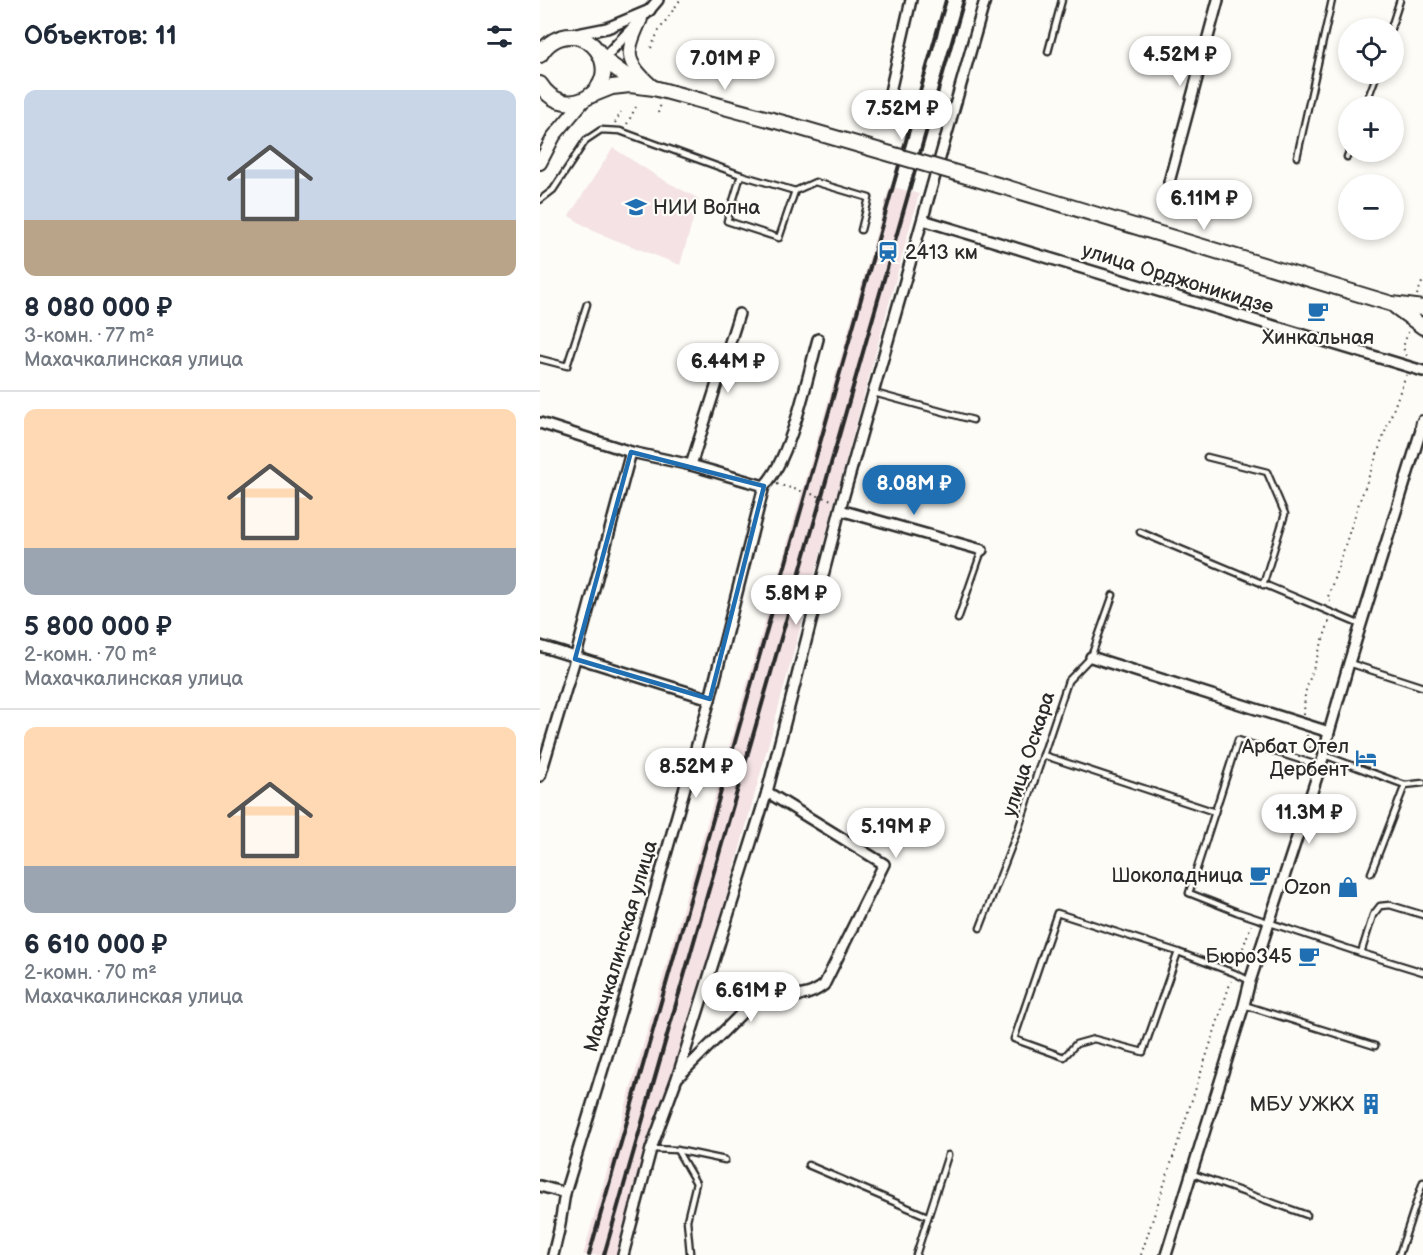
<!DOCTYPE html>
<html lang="ru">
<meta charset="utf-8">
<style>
body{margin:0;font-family:"Balsamiq Sans",sans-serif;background:#f6f6f7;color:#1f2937;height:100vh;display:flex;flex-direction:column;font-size:22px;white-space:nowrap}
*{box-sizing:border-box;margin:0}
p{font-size:20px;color:#747a83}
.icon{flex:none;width:33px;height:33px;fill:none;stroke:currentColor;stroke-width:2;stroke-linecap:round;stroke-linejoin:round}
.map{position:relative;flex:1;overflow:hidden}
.panel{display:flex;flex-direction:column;background:#fff;width:540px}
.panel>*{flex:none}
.tools{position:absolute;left:798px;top:18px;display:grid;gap:12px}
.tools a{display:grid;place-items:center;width:66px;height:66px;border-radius:50%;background:#fff;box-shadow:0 3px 9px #0003;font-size:30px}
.price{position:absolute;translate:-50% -51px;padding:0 14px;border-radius:21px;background:#fff;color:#222;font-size:20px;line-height:39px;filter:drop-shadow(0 2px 3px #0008)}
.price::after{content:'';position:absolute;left:50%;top:36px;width:18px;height:14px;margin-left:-9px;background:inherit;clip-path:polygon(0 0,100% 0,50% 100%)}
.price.selected{background:#1f6fb2;color:#fff}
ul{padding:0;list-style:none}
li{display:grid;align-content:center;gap:12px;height:318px;padding:0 24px}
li+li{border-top:2px solid #e0e1e3}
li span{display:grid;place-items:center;height:186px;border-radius:12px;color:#555}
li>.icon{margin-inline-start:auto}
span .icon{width:108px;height:108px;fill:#fffc;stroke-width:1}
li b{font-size:26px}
h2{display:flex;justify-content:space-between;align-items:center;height:72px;padding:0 24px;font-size:26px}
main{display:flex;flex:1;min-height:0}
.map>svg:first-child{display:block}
.built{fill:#f4e2e4}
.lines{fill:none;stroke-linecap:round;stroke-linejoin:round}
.service-casing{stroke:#2b2b2b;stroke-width:9}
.minor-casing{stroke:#2b2b2b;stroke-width:14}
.tertiary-casing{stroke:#2b2b2b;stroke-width:16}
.secondary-casing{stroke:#2b2b2b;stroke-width:18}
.path{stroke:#2b2b2b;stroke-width:2;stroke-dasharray:1.5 4.5;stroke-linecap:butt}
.service{stroke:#fdfcf7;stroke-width:4.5}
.minor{stroke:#fdfcf7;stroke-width:9}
.tertiary{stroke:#fdfcf7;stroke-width:12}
.secondary{stroke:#fdfcf7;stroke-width:14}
.rail{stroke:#2b2b2b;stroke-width:4}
.secondary-bridge-casing{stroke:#2b2b2b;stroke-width:18;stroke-linecap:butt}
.secondary-bridge{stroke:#fdfcf7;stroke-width:14}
.marked{fill:none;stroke:#1f6fb2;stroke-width:4.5;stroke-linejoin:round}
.labels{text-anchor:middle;stroke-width:4.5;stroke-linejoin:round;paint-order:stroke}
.poi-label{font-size:20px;fill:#2b2b2b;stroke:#fdfcf7;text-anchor:end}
.street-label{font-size:20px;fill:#2b2b2b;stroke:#fdfcf7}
</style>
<main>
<section class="panel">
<h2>Объектов: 11<svg class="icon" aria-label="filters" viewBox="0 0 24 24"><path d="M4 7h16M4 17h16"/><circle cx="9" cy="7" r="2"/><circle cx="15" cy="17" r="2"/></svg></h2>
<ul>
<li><span style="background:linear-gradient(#c9d6e8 70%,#b9a48a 0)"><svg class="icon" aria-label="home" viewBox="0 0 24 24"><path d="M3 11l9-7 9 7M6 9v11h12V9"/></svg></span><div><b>8 080 000 ₽</b><p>3-комн. · 77 m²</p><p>Махачкалинская улица</p></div></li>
<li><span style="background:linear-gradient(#ffd9b3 75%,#9aa5b1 0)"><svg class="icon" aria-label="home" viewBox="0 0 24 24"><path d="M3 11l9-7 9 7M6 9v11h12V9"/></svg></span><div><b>5 800 000 ₽</b><p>2-комн. · 70 m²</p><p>Махачкалинская улица</p></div></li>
<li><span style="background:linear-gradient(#ffd9b3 75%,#9aa5b1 0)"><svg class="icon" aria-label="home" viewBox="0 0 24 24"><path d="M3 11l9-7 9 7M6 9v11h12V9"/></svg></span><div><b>6 610 000 ₽</b><p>2-комн. · 70 m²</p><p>Махачкалинская улица</p></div></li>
</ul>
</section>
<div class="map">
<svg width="883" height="1255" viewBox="0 0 883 1255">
<rect width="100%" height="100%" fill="#fdfcf7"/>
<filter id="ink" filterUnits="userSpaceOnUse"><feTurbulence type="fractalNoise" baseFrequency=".0167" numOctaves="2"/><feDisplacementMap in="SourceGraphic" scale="12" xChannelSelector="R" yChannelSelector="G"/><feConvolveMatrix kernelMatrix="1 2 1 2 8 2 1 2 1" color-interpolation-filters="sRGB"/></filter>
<g filter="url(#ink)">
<g class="built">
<polygon points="73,148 120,178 159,199 140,265 55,232 29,216"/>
<polygon points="350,186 379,194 174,943 76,1255 43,1255"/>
</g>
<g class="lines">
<defs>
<g id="service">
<polyline points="851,28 860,0"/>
<polyline points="508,52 522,0"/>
<polyline points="825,106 837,74"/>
<polyline points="757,157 792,0"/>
<polyline points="807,157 809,152"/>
<polyline points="201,175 255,191"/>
<polyline points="0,200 13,190 46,140 61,130 80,131 201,175 187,221 239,238 255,191 275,182 329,198 321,230"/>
<polyline points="0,359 27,366 47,304"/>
<polyline points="334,393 433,420"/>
<polyline points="667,457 727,472 745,514 723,585"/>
<polyline points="600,532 821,625"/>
<polyline points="418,619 442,550"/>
<polyline points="809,663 883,687"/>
<polyline points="503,755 675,812"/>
<polyline points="784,755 865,785 831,873"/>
<polyline points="780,766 698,740 649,893 697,912 821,953 833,915 840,906 850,905 883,915"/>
<polyline points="865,785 883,783"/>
<polyline points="440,928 479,827 528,681 551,657 573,595"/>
<polyline points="638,952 603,1052 554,1039 536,1044 524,1057 474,1039 517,913 638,952 694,973 710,981"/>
<polyline points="821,953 883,972"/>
<polyline points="704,1005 835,1046"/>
<polyline points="111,1149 137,1150 185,1160"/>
<polyline points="137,1150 156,1183 147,1220 150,1253"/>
<polyline points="268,1165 387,1216"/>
<polyline points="650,1173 767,1215"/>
<polyline points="376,1255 408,1155"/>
<polyline points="859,1255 883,1182"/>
</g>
<g id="minor">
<polyline points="106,14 118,0"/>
<polyline points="32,35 67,28 110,10"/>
<polyline points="63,59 96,24"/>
<polyline points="350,92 371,0"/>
<polyline points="629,182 678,0"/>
<polyline points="383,220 883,371"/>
<polyline points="0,423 91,452 151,465 224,486"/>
<polyline points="151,465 199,314"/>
<polyline points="300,510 442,550"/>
<polyline points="0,646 170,699"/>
<polyline points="551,657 789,732"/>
<polyline points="0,776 35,659 91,452"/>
<path d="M138,1077l85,-85c26,2 39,10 61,-7l60,-121 -117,-72"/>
<polyline points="0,1186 25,1193"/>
<path d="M13,1255l6,-25 6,-37 69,-226 76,-268 54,-213c27,-27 43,-108 54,-147"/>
<polyline points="83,1255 111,1149 137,1078 227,792 302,502 445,0"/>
<polyline points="626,1255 704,1005 710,981 784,755 789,732 809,663 882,427"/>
</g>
<g id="tertiary">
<path d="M101,19c-15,33 -18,41 10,66"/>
<polyline points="0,163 14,136 44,100"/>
<polyline points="882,427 883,422"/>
</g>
<g id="secondary">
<path d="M0,55c7,-12 19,-20 34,-19 9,2 18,7 23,14 26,38 -31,76 -57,34"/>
<polyline points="63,59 85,75 101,83"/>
<polyline points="52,95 72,87 90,85 114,88 247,124"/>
<polyline points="468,188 852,304 883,308"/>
<polyline points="856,307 883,327"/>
</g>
</defs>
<use href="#service" class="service-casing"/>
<use href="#minor" class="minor-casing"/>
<use href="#tertiary" class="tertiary-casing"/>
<use href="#secondary" class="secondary-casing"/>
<g class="path">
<polyline points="111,48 118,32 140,0"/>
<polyline points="118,113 121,104"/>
<polyline points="75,123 81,112"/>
<polyline points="87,124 96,107"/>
<polyline points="877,295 883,280"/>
<polyline points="866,356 863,347 868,332"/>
<polyline points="237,484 292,500"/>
<polyline points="790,602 788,597 818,506 866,375"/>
<polyline points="764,715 765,693 790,619"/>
<polyline points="767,735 772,755"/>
<polyline points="697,965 711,925"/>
<polyline points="601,1255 691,981"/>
</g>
<use href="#service" class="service"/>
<use href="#minor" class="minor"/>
<use href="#tertiary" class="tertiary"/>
<use href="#secondary" class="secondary"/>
<g class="rail">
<polyline points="49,1255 406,0"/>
<polyline points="64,1255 424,0"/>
</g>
<defs>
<polyline id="secondary-bridge" points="247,124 468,188"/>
</defs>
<use href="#secondary-bridge" class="secondary-bridge-casing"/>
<use href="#secondary-bridge" class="secondary-bridge"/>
</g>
</g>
<path class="marked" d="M91,452l133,34 -54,213 -135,-40z"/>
<defs>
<symbol id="university-bare" viewBox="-9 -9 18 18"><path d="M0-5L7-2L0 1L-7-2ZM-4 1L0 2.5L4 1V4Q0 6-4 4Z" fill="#1f6fb2" stroke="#fdfcf7" stroke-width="2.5" paint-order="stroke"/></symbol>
<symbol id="station-bare" viewBox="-9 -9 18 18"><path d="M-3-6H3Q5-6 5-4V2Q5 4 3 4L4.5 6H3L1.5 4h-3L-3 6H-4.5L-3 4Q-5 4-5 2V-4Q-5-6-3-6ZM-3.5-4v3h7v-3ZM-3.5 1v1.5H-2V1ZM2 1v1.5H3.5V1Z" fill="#1f6fb2" stroke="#fdfcf7" stroke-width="2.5" paint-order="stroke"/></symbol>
<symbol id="cafe-bare" viewBox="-9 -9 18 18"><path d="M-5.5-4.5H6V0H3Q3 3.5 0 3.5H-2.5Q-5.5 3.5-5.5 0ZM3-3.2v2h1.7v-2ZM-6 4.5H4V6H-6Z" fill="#1f6fb2" stroke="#fdfcf7" stroke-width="2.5" paint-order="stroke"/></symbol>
<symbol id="hotel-bare" viewBox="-9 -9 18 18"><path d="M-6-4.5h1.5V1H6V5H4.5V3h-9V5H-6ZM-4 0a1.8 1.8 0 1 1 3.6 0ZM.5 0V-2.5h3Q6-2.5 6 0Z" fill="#1f6fb2" stroke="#fdfcf7" stroke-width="2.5" paint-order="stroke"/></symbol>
<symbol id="shop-bare" viewBox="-9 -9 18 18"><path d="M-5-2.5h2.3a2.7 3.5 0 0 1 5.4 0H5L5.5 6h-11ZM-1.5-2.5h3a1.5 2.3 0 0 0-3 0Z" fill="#1f6fb2" stroke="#fdfcf7" stroke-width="2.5" paint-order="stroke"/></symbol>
<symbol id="building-bare" viewBox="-9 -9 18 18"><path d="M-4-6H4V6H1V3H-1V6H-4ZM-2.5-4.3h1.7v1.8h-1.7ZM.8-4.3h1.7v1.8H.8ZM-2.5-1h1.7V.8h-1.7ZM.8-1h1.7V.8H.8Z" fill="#1f6fb2" stroke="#fdfcf7" stroke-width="2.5" paint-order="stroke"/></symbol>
</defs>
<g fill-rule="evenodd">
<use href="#university-bare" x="81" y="192" width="30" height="30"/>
<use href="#station-bare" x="333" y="237" width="30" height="30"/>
<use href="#cafe-bare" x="763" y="296" width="30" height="30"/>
<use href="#hotel-bare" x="811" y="743" width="30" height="30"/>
<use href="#cafe-bare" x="705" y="860" width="30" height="30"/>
<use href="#shop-bare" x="793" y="872" width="30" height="30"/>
<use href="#cafe-bare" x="754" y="941" width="30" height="30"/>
<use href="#building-bare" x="816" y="1089" width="30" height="30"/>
</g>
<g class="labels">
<g class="poi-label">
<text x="113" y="214" text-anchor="start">НИИ Волна</text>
<text x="365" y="259" text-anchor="start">2413 км</text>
<text x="778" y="344" text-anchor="middle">Хинкальная</text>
<text x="809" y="753">Арбат Отел<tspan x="809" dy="23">Дербент</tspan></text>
<text x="703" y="882">Шоколадница</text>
<text x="791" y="894">Ozon</text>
<text x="752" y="963">Бюро345</text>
<text x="814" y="1111">МБУ УЖКХ</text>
</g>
<g class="street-label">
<text transform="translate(638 278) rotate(17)" y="7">улица Орджоникидзе</text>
<text transform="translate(488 754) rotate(-72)" y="7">улица Оскара</text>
<text transform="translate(80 946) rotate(-74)" y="7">Махачкалинская улица</text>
</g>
</g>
</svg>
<div class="tools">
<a><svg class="icon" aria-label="locate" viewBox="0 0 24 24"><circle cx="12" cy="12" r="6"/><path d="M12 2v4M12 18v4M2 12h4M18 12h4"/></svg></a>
<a>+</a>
<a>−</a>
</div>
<b class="price" style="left:640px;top:87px">4.52M ₽</b>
<b class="price" style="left:185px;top:91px">7.01M ₽</b>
<b class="price" style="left:362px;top:141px">7.52M ₽</b>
<b class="price" style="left:664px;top:231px">6.11M ₽</b>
<b class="price" style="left:188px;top:394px">6.44M ₽</b>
<b class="price selected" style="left:374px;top:516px">8.08M ₽</b>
<b class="price" style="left:256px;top:626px">5.8M ₽</b>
<b class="price" style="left:156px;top:799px">8.52M ₽</b>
<b class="price" style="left:769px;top:845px">11.3M ₽</b>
<b class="price" style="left:356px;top:859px">5.19M ₽</b>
<b class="price" style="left:211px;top:1023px">6.61M ₽</b>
</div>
</main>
